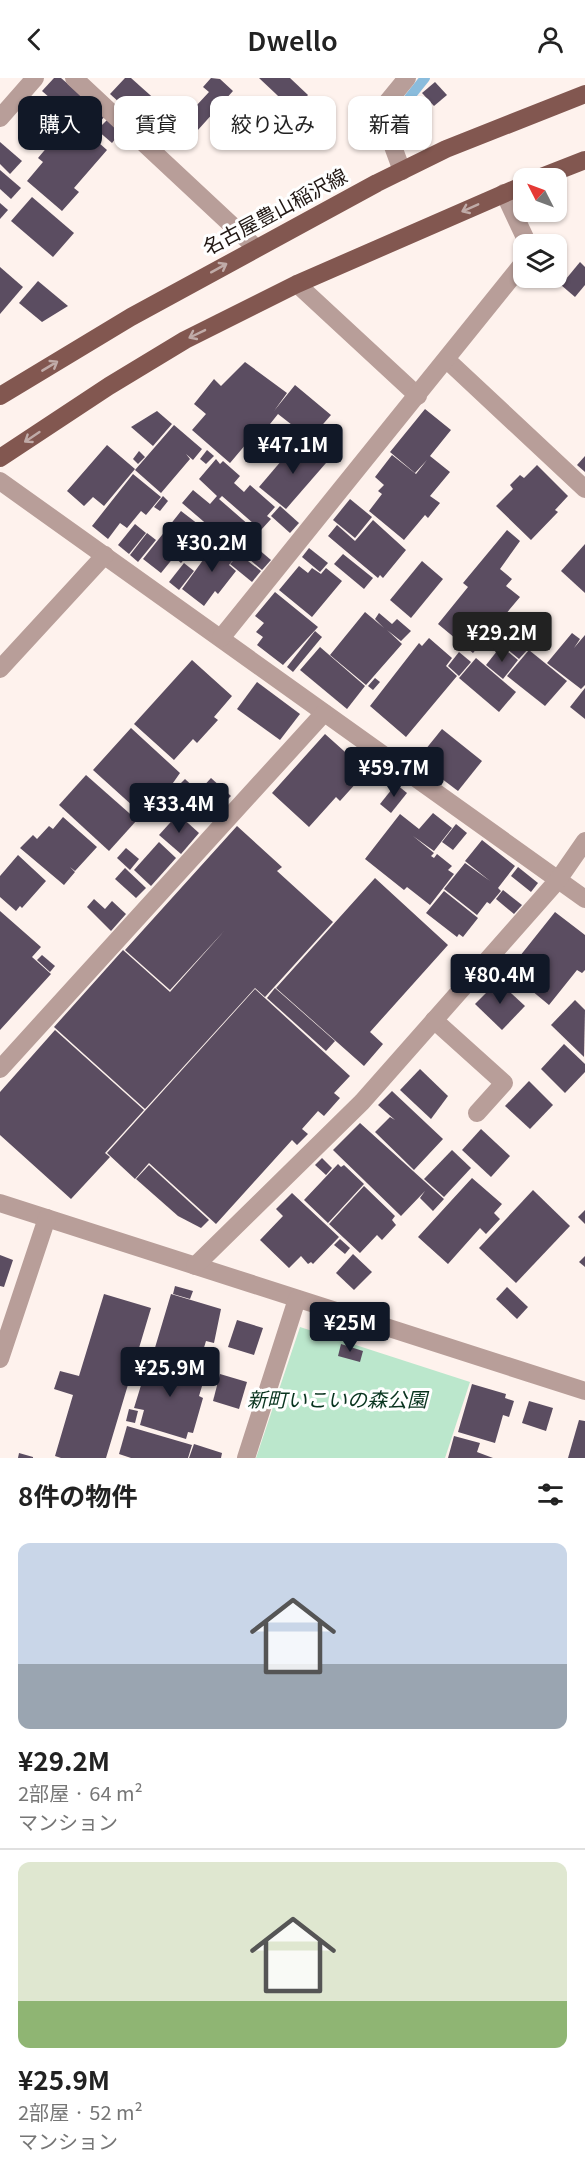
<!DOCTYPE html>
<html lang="ja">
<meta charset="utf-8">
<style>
body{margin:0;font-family:Georgia,"Noto Sans JP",serif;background:#f6f6f6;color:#222;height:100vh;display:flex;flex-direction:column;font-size:22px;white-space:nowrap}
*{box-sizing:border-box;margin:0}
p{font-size:20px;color:#767676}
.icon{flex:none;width:33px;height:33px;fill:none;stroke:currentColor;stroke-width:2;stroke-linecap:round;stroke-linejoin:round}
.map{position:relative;height:1380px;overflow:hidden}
.sheet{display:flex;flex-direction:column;background:#fff;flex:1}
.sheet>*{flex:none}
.banner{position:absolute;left:18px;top:18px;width:549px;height:54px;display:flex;gap:12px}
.needle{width:39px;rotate:312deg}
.fabs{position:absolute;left:513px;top:90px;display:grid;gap:12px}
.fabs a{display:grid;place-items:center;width:54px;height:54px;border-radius:12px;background:#fff;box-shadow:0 2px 4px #0004;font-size:30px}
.price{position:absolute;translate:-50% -51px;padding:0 14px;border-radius:6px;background:#111827;color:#fff;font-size:20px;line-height:39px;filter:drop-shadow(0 2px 3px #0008)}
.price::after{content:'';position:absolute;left:50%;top:36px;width:18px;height:14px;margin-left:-9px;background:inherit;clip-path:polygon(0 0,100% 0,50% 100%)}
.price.active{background:#222;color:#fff}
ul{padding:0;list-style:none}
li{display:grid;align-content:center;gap:12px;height:318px;padding:0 18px}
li+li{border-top:2px solid #e0e0e0}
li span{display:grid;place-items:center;height:186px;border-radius:12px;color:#555}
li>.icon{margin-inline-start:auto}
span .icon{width:108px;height:108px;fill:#fffc;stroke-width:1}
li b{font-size:26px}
h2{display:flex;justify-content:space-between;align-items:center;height:72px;padding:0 18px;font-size:26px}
.pill{padding:0 21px;border-radius:12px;background:#fff;box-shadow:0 2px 4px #0004;font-size:21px;line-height:54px}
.pill.active{background:#111827;color:#fff}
header{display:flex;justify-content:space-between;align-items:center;height:78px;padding:0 18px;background:#fff;font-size:27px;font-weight:600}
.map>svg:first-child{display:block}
.green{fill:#bbe7cc}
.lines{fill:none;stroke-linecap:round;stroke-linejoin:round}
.stream{stroke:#8abcdc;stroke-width:10}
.building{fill:#5b4d61}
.minor{stroke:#b89e99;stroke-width:18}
.major{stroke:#825750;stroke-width:18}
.oneway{stroke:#c0aba8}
.labels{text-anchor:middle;stroke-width:6;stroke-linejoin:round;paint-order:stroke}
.street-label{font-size:20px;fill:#221814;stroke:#fff}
.park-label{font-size:20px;font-style:italic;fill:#09341f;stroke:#fff}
</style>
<header><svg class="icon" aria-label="back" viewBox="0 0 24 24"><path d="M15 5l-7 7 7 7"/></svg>Dwello<svg class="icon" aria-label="person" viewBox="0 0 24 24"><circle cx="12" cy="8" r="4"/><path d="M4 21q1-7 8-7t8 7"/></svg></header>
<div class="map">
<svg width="585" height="1380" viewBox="0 0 585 1380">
<rect width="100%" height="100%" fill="#fef2ed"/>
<polygon class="green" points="300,1249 470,1304 445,1380 256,1380"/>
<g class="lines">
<polyline class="stream" points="409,20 425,0"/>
</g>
<g class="building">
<polygon points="54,0 61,0 105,38 90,55 42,13"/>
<polygon points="125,0 131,0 159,25 141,44 110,16"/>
<polygon points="211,0 220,1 233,13 197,53 184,41 209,14 203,9"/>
<polygon points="259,0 290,0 308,17 294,33"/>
<polygon points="435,4 447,17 434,28 422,15"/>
<polygon points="59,30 107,72 74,110 79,114 62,133 27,103 43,84 38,80 59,55 47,44"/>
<polygon points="174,34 191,49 171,72 155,56"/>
<polygon points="107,42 121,54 112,65 97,52"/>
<polygon points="0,64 22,83 10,96 0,86"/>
<polygon points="0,92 21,110 11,121 0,111"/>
<polygon points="32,119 74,155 53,179 11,143"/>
<polygon points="0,125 8,132 0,141"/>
<polygon points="580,184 585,189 585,207 575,219 561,207"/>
<polygon points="0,189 23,209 0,236"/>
<polygon points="38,203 68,228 42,244 19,225"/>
<polygon points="245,284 287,315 274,333 295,307 331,337 310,361 278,336 266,351 262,347 230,385 192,352 206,336 194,326 214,301 221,308"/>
<polygon points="425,331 451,352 430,378 450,394 430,418 440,425 428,440 425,437 404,462 369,433 382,416 378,413 384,407 375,399 392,377 416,396 427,382 415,395 390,374"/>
<polygon points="157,333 172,346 153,368 131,349"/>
<polygon points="174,347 202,371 193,382 186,376 190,381 161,415 135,392"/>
<polygon points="299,362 326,385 286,431 259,409"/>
<polygon points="107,367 135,391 104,428 93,419 84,428 67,413"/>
<polygon points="207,372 214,378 206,386 200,381"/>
<polygon points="139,373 145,379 138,386 133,381"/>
<polygon points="585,378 585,394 577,387"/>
<polygon points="216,381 220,386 223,383 240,398 234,405 244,414 250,407 275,429 267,438 271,441 261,452 222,418 219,421 257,454 250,462 243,457 235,467 231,467 182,425 193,412 210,426 217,418 199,401"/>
<polygon points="537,387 568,418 555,432 558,434 531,462 496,428 513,411 510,407 520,397 524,400"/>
<polygon points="133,396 161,419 146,437 141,433 127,450 120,445 108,461 92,448"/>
<polygon points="163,418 168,423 160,433 154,429"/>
<polygon points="350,421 372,439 355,460 333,442"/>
<polygon points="280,428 299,445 290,455 271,438"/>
<polygon points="181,433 207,453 191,479 188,477 181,485 174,479 161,495 143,481"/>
<polygon points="373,442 406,472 383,500 380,497 378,500 328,458 337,447 355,463"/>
<polygon points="135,446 146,455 129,476 118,467"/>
<polygon points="507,452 520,463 500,491 512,501 506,508 520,519 473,575 438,546 468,509 463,505"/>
<polygon points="147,455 156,462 138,484 130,477"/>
<polygon points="244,459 271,482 262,492 235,469"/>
<polygon points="219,460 238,475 229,487 236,493 218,516 215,513 204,528 182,511"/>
<polygon points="585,466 585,515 561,493"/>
<polygon points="309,470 328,485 320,494 302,479"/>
<polygon points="239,476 261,493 252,504 230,486"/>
<polygon points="343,476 373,500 364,511 334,486"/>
<polygon points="422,483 443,501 411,540 390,522"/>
<polygon points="184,485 194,493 179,512 169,504"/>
<polygon points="299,488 308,495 312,490 321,496 326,490 342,503 312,539 279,512"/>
<polygon points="275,514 318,549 283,587 257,567 263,559 256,554 264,545 255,538"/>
<polygon points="365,534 384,550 375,541 379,535 392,546 397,541 411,553 401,563 387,552 402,566 366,607 330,577"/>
<polygon points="315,553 322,559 293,594 287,589"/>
<polygon points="572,555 580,561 574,570 585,557 585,607 581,611 547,585"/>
<polygon points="429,560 452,580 446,588 457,598 406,659 370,628 419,565 422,568"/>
<polygon points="515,560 528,571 519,581 507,571"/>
<polygon points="501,568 518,582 503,601 486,587"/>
<polygon points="320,569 365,608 347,631 300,592"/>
<polygon points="529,572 567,603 545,628 507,598"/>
<polygon points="459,574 471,584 459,598 448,588"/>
<polygon points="476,580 516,614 499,634 459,600"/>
<polygon points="192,582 232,618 214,639 218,642 197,665 193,661 174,682 134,646"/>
<polygon points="375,600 380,604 373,612 368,608"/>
<polygon points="257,604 300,636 280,662 237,631"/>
<polygon points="585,610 585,641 570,629"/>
<polygon points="131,650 180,695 168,712 170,714 144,738 93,692"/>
<polygon points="442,651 482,683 458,713 417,682"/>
<polygon points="325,656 363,690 354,700 358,703 340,723 336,719 309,749 272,715"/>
<polygon points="86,697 137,742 109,773 59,727"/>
<polygon points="211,700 231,718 220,729 201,711"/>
<polygon points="185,701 198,713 193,719 179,707"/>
<polygon points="396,706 407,715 391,735 380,726"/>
<polygon points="182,711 192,720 186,727 176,718"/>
<polygon points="433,735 452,750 434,773 413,758 434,775 431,778 434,780 437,776 452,788 448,792 454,796 430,827 407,809 404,812 365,781 400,736 419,751"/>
<polygon points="178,736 199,755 181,776 159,757"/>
<polygon points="63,739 97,769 75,793 70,789 75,794 64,807 20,770 33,757 37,761 49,748 53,751"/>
<polygon points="456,746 467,755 453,772 442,764"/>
<polygon points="237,748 282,789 277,793 333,844 265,919 255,910 145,1031 54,949 123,872 170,914 225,852 170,912 125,872"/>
<polygon points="482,762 515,788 498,810 501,813 490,826 487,824 477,837 444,811 465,785 490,803 465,783"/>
<polygon points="159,764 176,780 151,808 134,792"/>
<polygon points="126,770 139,781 130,792 117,780"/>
<polygon points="18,777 46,803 22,830 20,828 16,833 0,819 0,798"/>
<polygon points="518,789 538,805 531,814 511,798"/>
<polygon points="125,790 146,810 136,820 115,801"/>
<polygon points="375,800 448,867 370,954 383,966 364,988 276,910"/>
<polygon points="503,812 522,827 514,836 496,821"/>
<polygon points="444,813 478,840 463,859 459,856 457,859 426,835"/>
<polygon points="94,821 105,831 112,823 126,836 111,853 87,829"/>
<polygon points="0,833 41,869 32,879 51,896 0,952"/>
<polygon points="555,834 585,857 585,892 582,895 577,892 549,927 508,893"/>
<polygon points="42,877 55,888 50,894 37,882"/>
<polygon points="498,903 525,928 502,952 475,926"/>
<polygon points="275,910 335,963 326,973 267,920"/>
<polygon points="255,911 350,998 334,1015 340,1020 324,1038 318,1033 302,1051 308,1056 297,1067 292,1062 216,1146 149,1085 135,1101 107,1075"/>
<polygon points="575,922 585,932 584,979 551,947"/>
<polygon points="55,952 144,1032 105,1075 110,1079 71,1121 0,1057 0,1014"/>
<polygon points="564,966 585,986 585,994 565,1015 541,991"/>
<polygon points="420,991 448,1018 431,1041 400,1012"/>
<polygon points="529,1003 553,1027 530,1051 505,1028"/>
<polygon points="392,1013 443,1061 414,1092 375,1054 390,1039 395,1042 378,1027"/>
<polygon points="360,1045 444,1121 433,1133 420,1120 425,1113 401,1138 333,1072"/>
<polygon points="481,1051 510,1078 491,1099 462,1072"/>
<polygon points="452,1072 471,1090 444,1119 424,1101"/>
<polygon points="322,1080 332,1090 326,1097 315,1087"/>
<polygon points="338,1086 341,1089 344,1087 364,1106 328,1145 304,1122"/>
<polygon points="149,1087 209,1142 201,1150 178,1138 136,1101"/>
<polygon points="472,1100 502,1126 494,1135 500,1141 486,1156 480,1150 448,1186 418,1159"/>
<polygon points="364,1108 395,1138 392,1142 396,1147 382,1162 377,1157 360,1175 329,1146"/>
<polygon points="533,1112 570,1148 516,1205 479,1170"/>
<polygon points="292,1115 339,1159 313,1186 311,1184 308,1186 301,1178 289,1190 260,1162 283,1138 276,1131"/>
<polygon points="585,1132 585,1146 578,1139"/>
<polygon points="340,1161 350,1170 345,1176 334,1167"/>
<polygon points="353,1176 372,1194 354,1212 336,1195"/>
<polygon points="0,1177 13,1182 4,1209 0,1208"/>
<polygon points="585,1178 585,1189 579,1184"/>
<polygon points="175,1208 193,1213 190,1221 173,1216"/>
<polygon points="507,1209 528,1229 517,1241 496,1221"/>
<polygon points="104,1216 151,1230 106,1380 61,1380 55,1378 73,1317 54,1311 60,1293 79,1298"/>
<polygon points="171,1216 221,1231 214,1265 206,1263 199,1286 154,1273"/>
<polygon points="237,1242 263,1250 254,1277 228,1269"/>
<polygon points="341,1266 363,1273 360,1284 338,1278"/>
<polygon points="150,1278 206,1295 199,1318 203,1320 193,1355 188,1354 186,1361 140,1347 144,1332 134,1330"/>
<polygon points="220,1296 247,1304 239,1331 213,1323"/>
<polygon points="472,1306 506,1316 505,1320 514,1323 509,1339 503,1337 495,1365 458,1354"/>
<polygon points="529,1323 553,1330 546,1353 522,1345"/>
<polygon points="129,1331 138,1333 135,1345 126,1343"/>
<polygon points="579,1342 585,1343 585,1380 568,1380"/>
<polygon points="127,1348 192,1367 188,1380 131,1380 119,1376"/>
<polygon points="454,1358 480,1365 477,1374 493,1380 448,1380"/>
<polygon points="194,1366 222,1375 221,1380 189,1380"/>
<polygon points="19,1375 33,1379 33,1380 18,1380"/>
</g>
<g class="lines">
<g class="minor">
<polyline points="74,0 255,169"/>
<polyline points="0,40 35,0"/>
<polyline points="402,93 380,33 407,0"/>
<polyline points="504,115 528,166"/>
<polyline points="297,206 418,318"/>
<polyline points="447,282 585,411"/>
<polyline points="0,403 585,821"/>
<polyline points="221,560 524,184"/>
<polyline points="0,591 105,477"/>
<polyline points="434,942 504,1005 477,1035"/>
<polyline points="0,991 324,635"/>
<polyline points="0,1125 585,1313"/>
<polyline points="195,1188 362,1024 558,802 585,763"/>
<polyline points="0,1281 47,1140"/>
<polyline points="246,1380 297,1221"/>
</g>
<g class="major">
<polyline points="539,100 585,82"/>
<polyline points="0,318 131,239 377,105 446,71 585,16"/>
<polyline points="0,380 109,308 185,262 297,206 524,107"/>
</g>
</g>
<defs><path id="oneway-shaft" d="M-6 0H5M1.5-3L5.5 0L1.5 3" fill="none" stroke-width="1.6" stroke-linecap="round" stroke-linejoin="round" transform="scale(1.5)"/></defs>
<g class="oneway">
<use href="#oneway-shaft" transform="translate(470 130) rotate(156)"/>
<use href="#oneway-shaft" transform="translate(219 190) rotate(-29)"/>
<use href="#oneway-shaft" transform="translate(197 256) rotate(154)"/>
<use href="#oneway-shaft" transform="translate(50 288) rotate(-31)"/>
<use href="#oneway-shaft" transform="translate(32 359) rotate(146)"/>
</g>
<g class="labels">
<g class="street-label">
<text transform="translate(275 134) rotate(-28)" y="7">名古屋豊山稲沢線</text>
</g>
<g class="park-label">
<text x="337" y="1329">新町いこいの森公園</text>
</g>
</g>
</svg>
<div class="fabs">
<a><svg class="needle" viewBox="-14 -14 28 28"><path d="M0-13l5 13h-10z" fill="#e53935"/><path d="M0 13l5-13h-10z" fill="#767676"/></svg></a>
<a><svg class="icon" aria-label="layers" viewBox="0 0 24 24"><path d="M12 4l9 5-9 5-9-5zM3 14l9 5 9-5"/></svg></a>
</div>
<b class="price" style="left:293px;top:397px">¥47.1M</b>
<b class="price" style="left:212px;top:495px">¥30.2M</b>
<b class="price active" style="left:502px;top:585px">¥29.2M</b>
<b class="price" style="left:394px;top:720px">¥59.7M</b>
<b class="price" style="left:179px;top:756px">¥33.4M</b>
<b class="price" style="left:500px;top:927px">¥80.4M</b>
<b class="price" style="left:350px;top:1275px">¥25M</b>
<b class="price" style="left:170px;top:1320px">¥25.9M</b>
<div class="banner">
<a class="pill active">購入</a>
<a class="pill">賃貸</a>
<a class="pill">絞り込み</a>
<a class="pill">新着</a>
</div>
</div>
<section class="sheet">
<h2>8件の物件<svg class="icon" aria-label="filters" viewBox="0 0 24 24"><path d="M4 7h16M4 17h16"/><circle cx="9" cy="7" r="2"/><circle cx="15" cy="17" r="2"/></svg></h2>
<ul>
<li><span style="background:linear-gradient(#c9d6e8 65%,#9aa5b1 0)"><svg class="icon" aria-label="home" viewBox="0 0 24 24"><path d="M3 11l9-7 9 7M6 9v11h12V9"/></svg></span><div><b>¥29.2M</b><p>2部屋 · 64 m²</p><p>マンション</p></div></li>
<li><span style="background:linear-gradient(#dfe7d0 75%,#8fb573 0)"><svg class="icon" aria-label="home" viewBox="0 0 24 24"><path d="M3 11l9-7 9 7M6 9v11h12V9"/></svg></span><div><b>¥25.9M</b><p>2部屋 · 52 m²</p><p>マンション</p></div></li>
</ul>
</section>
